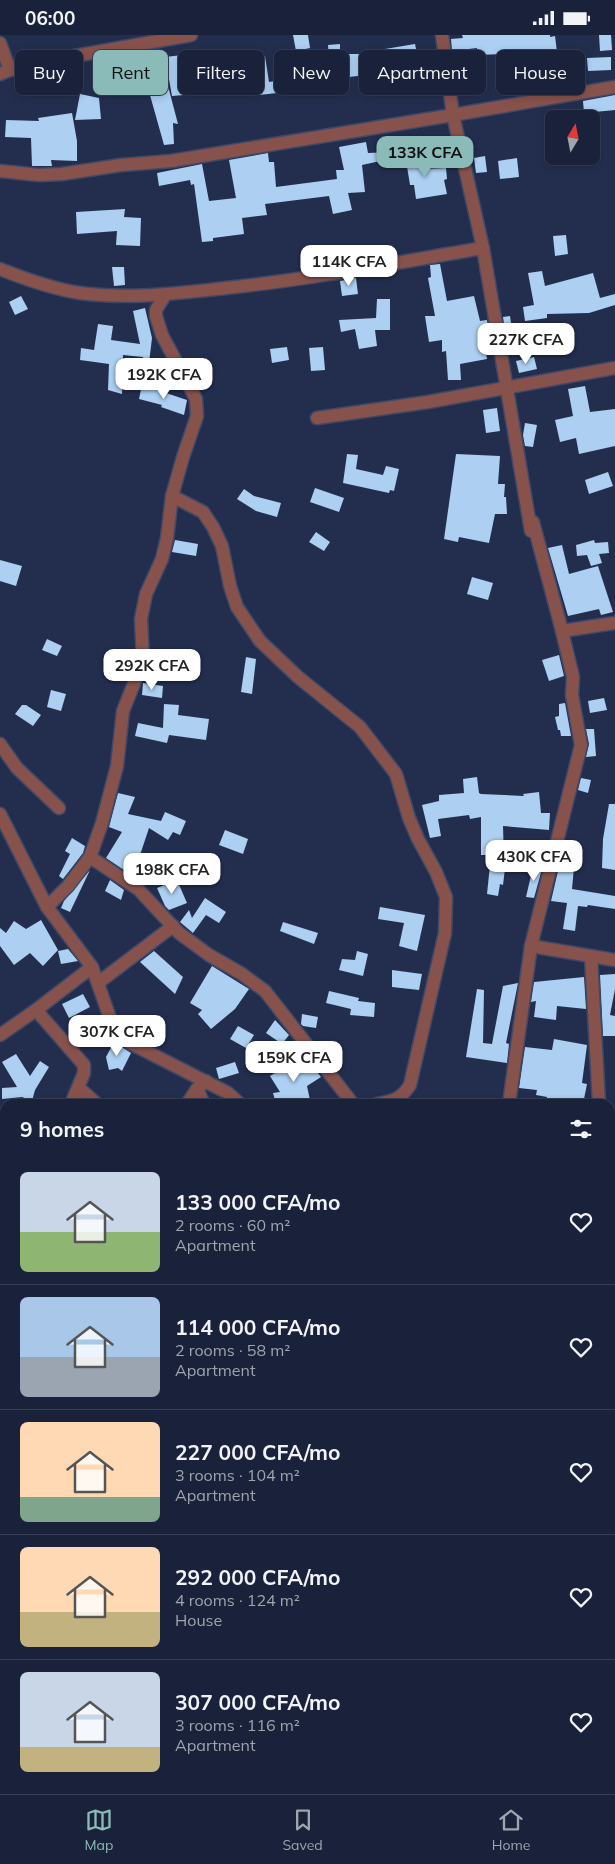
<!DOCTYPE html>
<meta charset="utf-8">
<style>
body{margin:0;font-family:Mulish,sans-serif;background:#272f46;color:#f1f3f6;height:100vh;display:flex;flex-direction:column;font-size:19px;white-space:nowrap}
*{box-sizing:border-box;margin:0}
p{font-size:16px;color:#9fa4af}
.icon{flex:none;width:28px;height:28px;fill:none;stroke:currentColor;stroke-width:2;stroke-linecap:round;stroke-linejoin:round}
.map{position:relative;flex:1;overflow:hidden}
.details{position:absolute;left:0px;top:1064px;width:615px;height:696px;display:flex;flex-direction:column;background:#1a223b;border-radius:15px 15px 0 0;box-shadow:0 2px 8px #0003,0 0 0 1px #383f55}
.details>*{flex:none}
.guide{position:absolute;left:15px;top:15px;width:585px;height:45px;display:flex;gap:10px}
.needle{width:32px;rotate:10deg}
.fabs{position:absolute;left:545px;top:75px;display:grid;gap:10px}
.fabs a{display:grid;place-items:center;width:55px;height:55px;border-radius:8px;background:#1a223b;box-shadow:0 2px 8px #0003,0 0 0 1px #383f55;font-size:25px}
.price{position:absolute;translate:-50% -42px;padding:0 11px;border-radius:10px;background:#fff;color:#222;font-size:16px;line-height:32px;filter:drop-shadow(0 1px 2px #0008)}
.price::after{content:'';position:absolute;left:50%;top:30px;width:15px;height:11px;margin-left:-8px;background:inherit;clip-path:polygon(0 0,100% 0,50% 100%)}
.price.on{background:#8bbbb9;color:#111}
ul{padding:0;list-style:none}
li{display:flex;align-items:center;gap:15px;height:125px;padding:0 20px}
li+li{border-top:1px solid #383f55}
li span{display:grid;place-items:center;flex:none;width:140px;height:100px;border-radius:8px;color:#555}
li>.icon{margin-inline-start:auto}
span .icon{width:60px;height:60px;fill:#fffc;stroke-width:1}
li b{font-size:21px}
h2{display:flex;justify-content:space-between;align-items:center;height:60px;padding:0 20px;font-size:21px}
.tag{padding:0 18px;border-radius:8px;background:#1a223b;box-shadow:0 2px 8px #0003,0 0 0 1px #383f55;font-size:18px;line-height:45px}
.tag.on{background:#8bbbb9;color:#111}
.status{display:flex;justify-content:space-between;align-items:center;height:35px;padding:0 25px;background:#1a223b;direction:ltr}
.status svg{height:14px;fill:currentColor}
.dock{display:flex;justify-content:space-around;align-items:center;height:70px;border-top:1px solid #383f55;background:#1a223b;font-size:14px;color:#9fa4af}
.dock a{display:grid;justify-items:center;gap:2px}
.dock .on{color:#8bbbb9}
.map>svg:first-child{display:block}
.building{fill:#accff2}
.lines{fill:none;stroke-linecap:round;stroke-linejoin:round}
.street-casing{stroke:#3f4967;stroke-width:15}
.secondary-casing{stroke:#3f4967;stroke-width:18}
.street{stroke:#88524c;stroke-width:12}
.secondary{stroke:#b76359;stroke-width:15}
</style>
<div class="status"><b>06:00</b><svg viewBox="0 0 49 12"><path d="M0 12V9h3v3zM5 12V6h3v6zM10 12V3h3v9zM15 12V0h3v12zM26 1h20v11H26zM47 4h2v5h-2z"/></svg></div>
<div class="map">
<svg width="615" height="1759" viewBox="0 0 615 1759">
<rect width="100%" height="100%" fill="#232e4f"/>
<g class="building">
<polygon points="293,0 308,0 310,13 296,16"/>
<polygon points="462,0 550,0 550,2 555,1 557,17 477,20 477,13 452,16 451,4 463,3"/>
<polygon points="599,0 611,0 612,15 600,16"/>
<polygon points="340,9 340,19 380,19 379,15 415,9 418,23 365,32 366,40 349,42 348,33 330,34 328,10"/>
<polygon points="208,17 215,51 184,58 184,60 172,61 165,22"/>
<polygon points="265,21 269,47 275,46 277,58 259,60 256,22"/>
<polygon points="611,22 611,35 588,36 587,23"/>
<polygon points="168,51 178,89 173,88 174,109 164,110 148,53"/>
<polygon points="80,59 99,63 101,84 75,85"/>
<polygon points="615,60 615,75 584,78 583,66"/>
<polygon points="72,78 77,106 77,126 51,125 52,131 32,131 31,103 5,102 6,85 39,86 38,83"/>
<polygon points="366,107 368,118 393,117 394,123 362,130 365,157 348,158 352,175 333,179 329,161 265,169 267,180 242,183 244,199 213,203 213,206 202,207 194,149 191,150 190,145 159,151 157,138 202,129 209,166 236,163 229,125 268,118 269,127 274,127 276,152 337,144 336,135 344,135 339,112"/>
<polygon points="419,117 422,134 446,133 447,144 444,145 447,159 416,164 414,150 410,150 405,119"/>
<polygon points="485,121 487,137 476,138 474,123"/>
<polygon points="517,123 519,142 500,144 498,126"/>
<polygon points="125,174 124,182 141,183 140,211 116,210 117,196 77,199 76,177"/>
<polygon points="566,200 568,219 555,221 553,201"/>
<polygon points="440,229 447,266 474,261 480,286 487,285 490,305 484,305 487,324 460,329 461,345 448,345 446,316 442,317 442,305 429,307 425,281 435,281 428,243 431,242 430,230"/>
<polygon points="112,232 124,232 125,250 114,251"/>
<polygon points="542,236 545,251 593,238 600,263 615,259 615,270 589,278 547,279 547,283 525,286 523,272 534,270 528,238"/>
<polygon points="356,243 358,259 342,261 340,246"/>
<polygon points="21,261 28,274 15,280 9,267"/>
<polygon points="377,264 390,264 390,295 375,295 377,311 359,314 355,294 341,297 339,285 376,283"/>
<polygon points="145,273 152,303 148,336 146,337 143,322 123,320 122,359 108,355 109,329 80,325 81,313 94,315 98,289 113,291 111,305 140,309 133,276"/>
<polygon points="510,281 513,302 506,303 503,282"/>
<polygon points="287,312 289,325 272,328 270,314"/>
<polygon points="323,312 325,335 311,336 309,313"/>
<polygon points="534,322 537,334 519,338 516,326"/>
<polygon points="142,350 187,365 184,380 161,372 162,370 139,364"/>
<polygon points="585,351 590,377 615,374 615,411 579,419 576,403 560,407 555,385 573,381 568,354"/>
<polygon points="497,373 500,396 486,398 483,375"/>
<polygon points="525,388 537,390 533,412 525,411 523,400"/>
<polygon points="347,419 358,420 356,434 383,440 386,431 399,434 394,456 390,455 389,458 343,448"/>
<polygon points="456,419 500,421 498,449 505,449 504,462 506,462 507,479 495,479 489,508 459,502 458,507 444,504"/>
<polygon points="608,437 613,451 589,459 585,445"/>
<polygon points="315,453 344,463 339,477 310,467"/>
<polygon points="244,454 254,461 281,468 277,482 256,476 237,464"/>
<polygon points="316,497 330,507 324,516 309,507"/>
<polygon points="175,505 198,509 196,521 172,517"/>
<polygon points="594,505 595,508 608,507 609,518 599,519 602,528 591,531 587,520 577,521 576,510"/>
<polygon points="562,510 569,539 598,531 613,577 601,580 599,574 568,581 548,513"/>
<polygon points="0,525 22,531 16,551 0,546"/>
<polygon points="472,542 493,548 488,565 467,559"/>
<polygon points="47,604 62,611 57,621 42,615"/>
<polygon points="559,620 564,641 549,646 542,625"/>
<polygon points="246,622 256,624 252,659 241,657"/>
<polygon points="143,648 163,651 162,663 142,660"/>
<polygon points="51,655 66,659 61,676 47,672"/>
<polygon points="604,663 607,675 590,678 588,666"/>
<polygon points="565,668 571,701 561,701 560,695 558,695 555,682 559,681 559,669"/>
<polygon points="164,669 179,670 178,680 209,684 206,705 169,700 167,708 135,701 138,688 163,693"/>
<polygon points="22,670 26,670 41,680 33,691 15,679"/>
<polygon points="586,694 594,694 596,721 586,722 589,709"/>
<polygon points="477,742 479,758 481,759 524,761 523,759 539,757 541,778 550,778 549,795 503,791 504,825 506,825 503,850 500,849 498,861 487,859 491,820 481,820 481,782 470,784 469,780 438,784 441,801 430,803 422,770 439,766 439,760 464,758 463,744"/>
<polygon points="581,743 591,745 588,758 578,755"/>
<polygon points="118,758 135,762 128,779 161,786 165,777 186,786 180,800 173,797 168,805 149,793 140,820 137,819 130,839 106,823 122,797 109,792"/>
<polygon points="609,769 615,769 615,835 602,833 603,804"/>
<polygon points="225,795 248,804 243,819 219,810"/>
<polygon points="72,803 85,811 83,818 63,844 59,841 70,819 65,816"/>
<polygon points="562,819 575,821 572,854 615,861 615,874 588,870 587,872 578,871 575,896 563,894 567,868 551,866"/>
<polygon points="533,832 542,834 534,863 526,862"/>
<polygon points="90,835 70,877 61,873 64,866"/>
<polygon points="110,845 124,855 121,865 105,856"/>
<polygon points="177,845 187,868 169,875 165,871 157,853"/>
<polygon points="205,863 226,877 219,888 206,880 193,898 180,887 189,875 192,883"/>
<polygon points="380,872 425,880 417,916 399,911 404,888 378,884"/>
<polygon points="41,885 58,915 43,931 30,918 14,930 0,911 0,893 6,898 14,886 26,894"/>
<polygon points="283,887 318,898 314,909 280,896"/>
<polygon points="68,914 78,926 61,929 58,916"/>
<polygon points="154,916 183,942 175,959 140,927"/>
<polygon points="357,916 368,919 363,941 339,935 342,924 355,925"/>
<polygon points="212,931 249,954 235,974 211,994 198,979 202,975 190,968"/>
<polygon points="392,935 422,939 419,955 392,952"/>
<polygon points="615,939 615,954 610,980 615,981 615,1001 603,1001 600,940"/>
<polygon points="584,942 586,974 557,971 556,985 534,982 536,966 531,967 534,947"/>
<polygon points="518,948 506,1008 509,1009 507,1028 466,1022 477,954 484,955 483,1008 492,1009 503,951"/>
<polygon points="329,956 359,963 358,966 375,968 374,982 350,980 351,974 326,968"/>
<polygon points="83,959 90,972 69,983 62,969"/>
<polygon points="302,979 318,982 316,993 303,991 301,989"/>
<polygon points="275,985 289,1000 282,1009 266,998"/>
<polygon points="238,991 254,1000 246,1013 230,1004"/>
<polygon points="554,1004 587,1010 582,1048 587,1049 583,1069 546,1069 547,1062 536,1060 537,1055 519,1053 525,1012 552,1015"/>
<polygon points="114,1007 131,1018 122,1036 118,1033 109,1035 106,1022"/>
<polygon points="16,1019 30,1041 40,1026 49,1032 35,1055 32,1066 22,1062 2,1064 2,1053 17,1052 2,1027"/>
<polygon points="298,1024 305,1035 312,1030 321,1042 307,1051 310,1065 295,1069 276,1069 273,1058 280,1057 270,1041"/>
<polygon points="235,1027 239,1038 219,1044 216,1033"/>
</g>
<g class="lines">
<defs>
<g id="street">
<polyline points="0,8 10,35"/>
<polyline points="0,39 10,35 69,22 191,0"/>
<polyline points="0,136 39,140 62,139 121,130 171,126 453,80 615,52"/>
<polyline points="483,213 531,496"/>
<path d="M0,234c25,10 53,20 80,24 46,6 91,1 137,-4 89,-9 178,-26 266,-41l-30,-133 -11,-80"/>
<polyline points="317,383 428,367 615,333"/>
<path d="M172,461l31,16 10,15 9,19 8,40 7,21 23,34 38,36 62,50 36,47 13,44 9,21 18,33 10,25 -1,36 -35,152c-9,14 -16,16 -33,19"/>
<polyline points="533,487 562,596 615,588"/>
<polyline points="0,709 17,733 59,773"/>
<polyline points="0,779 47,872 92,932 36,975 0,1000"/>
<polyline points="90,822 138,854 179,898 209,920 242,939 265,956 353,1069"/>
<polyline points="47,872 68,851 90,822 102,788 117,731 123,676 143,626 141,584 146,559 162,524 167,503 172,461 183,422 197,381 196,364 162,300 156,281 156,275 165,260"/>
<polyline points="531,911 615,925"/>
<polyline points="591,921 599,1069"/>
<polyline points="92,932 115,997 130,1008 228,1058 240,1069"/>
<polyline points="98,948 173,891"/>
<polyline points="36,975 84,1030 84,1038 71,1069"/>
<polyline points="79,1053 97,1069"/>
<polyline points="197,1054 204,1069"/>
<polyline points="187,1069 197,1054 206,1046"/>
<polyline points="509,1069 531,911 581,710 572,660 573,642 562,596"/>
<polyline points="0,1216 5,1206"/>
<polyline points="0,1258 5,1260"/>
<polyline points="610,1389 615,1390"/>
<polyline points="0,1513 5,1497"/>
<polyline points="0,1531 5,1535"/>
<polyline points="56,1755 57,1759"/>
<polyline points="527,1759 528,1755"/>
</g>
<g id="secondary">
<polyline points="0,1628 5,1630"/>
<polyline points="329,1755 342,1759"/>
</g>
</defs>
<use href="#street" class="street-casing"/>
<use href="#secondary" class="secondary-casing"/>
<use href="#street" class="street"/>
<use href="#secondary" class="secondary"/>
</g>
</svg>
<div class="fabs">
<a><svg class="needle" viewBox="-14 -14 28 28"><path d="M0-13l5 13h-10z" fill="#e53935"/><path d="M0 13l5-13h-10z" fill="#9fa4af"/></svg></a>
</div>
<b class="price on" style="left:425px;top:143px">133K CFA</b>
<b class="price" style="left:349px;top:252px">114K CFA</b>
<b class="price" style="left:526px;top:330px">227K CFA</b>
<b class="price" style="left:164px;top:365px">192K CFA</b>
<b class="price" style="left:152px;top:656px">292K CFA</b>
<b class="price" style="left:534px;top:847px">430K CFA</b>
<b class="price" style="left:172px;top:860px">198K CFA</b>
<b class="price" style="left:117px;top:1022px">307K CFA</b>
<b class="price" style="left:294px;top:1048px">159K CFA</b>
<div class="guide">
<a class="tag">Buy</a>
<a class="tag on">Rent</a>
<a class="tag">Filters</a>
<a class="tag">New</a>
<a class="tag">Apartment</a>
<a class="tag">House</a>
</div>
<section class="details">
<h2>9 homes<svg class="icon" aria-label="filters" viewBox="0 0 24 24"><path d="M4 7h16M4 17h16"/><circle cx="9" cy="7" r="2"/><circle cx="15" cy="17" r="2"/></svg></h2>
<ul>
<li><span style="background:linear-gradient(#c9d6e8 60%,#8fb573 0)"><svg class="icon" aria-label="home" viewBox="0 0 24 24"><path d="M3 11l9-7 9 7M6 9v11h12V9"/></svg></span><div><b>133 000 CFA/mo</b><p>2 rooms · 60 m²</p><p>Apartment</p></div><svg class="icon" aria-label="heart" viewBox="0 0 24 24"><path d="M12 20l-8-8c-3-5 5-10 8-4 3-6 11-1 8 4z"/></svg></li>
<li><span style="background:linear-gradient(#a9c7e8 60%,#9aa5b1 0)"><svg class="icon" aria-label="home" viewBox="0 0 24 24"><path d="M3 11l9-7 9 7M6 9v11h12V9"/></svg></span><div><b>114 000 CFA/mo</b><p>2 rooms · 58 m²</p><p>Apartment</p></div><svg class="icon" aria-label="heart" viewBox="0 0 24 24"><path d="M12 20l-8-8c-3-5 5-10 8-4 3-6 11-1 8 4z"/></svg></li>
<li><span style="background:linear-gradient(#ffd9b3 75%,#7fa58c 0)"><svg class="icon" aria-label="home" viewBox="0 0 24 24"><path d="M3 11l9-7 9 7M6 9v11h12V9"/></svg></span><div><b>227 000 CFA/mo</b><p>3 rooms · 104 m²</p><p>Apartment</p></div><svg class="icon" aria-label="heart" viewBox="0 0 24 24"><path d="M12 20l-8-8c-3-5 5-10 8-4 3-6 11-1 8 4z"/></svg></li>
<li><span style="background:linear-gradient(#ffd9b3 65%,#c2b280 0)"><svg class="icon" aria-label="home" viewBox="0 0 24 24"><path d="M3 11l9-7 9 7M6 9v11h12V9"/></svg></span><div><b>292 000 CFA/mo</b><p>4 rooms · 124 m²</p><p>House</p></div><svg class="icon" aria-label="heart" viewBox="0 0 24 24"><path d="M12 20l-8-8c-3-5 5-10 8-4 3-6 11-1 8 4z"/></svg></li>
<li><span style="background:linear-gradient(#c9d6e8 75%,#c2b280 0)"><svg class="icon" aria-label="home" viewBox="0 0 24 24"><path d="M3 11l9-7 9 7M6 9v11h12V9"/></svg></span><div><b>307 000 CFA/mo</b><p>3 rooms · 116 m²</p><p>Apartment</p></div><svg class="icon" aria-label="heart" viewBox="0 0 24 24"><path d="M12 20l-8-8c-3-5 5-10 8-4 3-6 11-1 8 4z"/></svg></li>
</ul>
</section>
</div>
<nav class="dock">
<a class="on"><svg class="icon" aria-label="map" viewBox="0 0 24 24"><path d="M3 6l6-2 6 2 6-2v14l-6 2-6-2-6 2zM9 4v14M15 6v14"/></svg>Map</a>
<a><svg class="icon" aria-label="saved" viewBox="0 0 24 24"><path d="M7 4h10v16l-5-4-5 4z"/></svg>Saved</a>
<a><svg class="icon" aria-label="home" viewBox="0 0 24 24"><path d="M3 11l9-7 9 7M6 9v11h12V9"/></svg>Home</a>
</nav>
